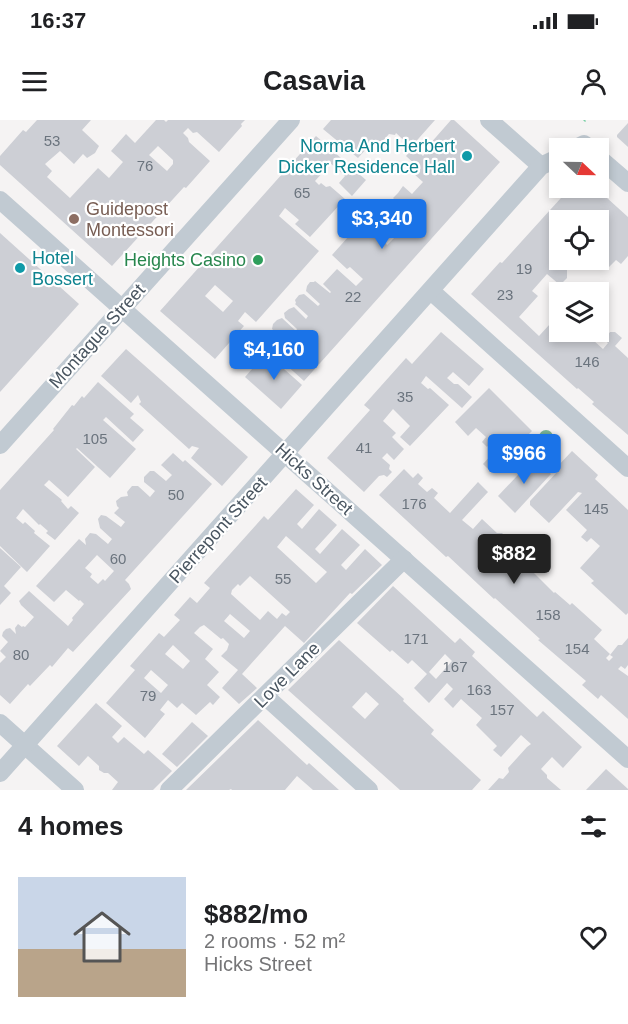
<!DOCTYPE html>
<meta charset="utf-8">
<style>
body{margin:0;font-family:Arial,sans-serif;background:#f2f2f2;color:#202124;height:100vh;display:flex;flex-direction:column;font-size:22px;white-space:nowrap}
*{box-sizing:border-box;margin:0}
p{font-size:20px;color:#757577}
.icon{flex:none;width:33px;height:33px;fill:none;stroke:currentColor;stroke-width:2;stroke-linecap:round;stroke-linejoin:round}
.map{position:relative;height:670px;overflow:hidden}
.drawer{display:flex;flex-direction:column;background:#fff;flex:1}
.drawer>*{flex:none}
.needle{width:39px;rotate:112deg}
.tools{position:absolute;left:549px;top:18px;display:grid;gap:12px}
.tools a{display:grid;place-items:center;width:60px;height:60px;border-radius:0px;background:#fff;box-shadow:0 3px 9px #0003;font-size:30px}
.price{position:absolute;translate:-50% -51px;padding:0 14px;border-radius:6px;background:#1a73e8;color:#fff;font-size:20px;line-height:39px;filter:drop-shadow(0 2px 3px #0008)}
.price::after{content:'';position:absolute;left:50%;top:36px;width:18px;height:14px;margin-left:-9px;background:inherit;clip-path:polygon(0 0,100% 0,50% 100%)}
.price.selected{background:#222;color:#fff}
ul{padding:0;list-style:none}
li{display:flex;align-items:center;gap:18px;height:150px;padding:0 18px}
li span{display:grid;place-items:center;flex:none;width:168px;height:120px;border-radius:0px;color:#555}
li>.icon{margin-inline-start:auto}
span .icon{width:72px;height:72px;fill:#fffc;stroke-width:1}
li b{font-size:26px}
h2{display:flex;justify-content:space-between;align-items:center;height:72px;padding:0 18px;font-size:26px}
.status{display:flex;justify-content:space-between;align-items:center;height:42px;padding:0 30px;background:#fff;direction:ltr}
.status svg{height:16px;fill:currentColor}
header{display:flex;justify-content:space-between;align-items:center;height:78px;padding:0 18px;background:#fff;font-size:27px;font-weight:600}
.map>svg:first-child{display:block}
.building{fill:#cdcfd5;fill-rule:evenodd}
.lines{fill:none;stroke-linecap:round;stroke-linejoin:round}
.path{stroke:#7ad0a6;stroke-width:3;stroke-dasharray:4.5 3;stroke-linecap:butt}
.minor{stroke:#c1cad2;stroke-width:18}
.tree{fill:#7bb799}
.culture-dot{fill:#0f9aa8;stroke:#fff;stroke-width:2}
.education-dot{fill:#8d6e63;stroke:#fff;stroke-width:2}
.leisure-dot{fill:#2e9e5b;stroke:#fff;stroke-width:2}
.labels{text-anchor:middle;stroke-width:4.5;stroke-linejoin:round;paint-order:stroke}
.number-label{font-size:15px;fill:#6b747e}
.culture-label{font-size:18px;fill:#0d838f;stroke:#fff;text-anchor:end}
.education-label{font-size:18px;fill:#785e54;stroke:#fff;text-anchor:start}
.leisure-label{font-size:18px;fill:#27864d;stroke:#fff;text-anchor:end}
.street-label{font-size:18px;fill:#4a5661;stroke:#fff}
</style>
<div class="status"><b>16:37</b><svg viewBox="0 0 49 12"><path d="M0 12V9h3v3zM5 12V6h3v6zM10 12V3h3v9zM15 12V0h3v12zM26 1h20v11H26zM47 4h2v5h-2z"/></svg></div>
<header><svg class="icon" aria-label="menu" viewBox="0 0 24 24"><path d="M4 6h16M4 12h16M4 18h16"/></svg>Casavia<svg class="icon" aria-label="person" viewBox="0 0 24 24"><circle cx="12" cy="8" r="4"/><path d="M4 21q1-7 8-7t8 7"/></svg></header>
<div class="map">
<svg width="628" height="670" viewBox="0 0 628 670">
<rect width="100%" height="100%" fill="#f5f3f3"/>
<g class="building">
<path d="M37,0h54l-9,10 17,16 -4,7 -8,5 -4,-4 -9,10 -14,-13 -15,13 7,7 -5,6 23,21 28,-30 11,10 14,-16 -12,-11 15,-17 9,9 21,-23h8l2,2 2,-2h77l-4,4 1,2 -23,26 -22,-20 -4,1 -5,-5 -5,5 5,5 1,4 21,19 -24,27 -2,-1 -72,79 -112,-101v-9l23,-26 3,2zM158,26l15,14v4l-6,7 -18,-16z"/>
<polygon points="331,0 435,0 411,27 396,13 395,15 389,14 372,33 367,28 358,38 323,9"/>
<polygon points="451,0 454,0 500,42 304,261 263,224 264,222 262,220 262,217 265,214 269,213 270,214 272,212 285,224 286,222 272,209 273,204 277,200 282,198 296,211 297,209 285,198 284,193 289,189 294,187 306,199 308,196 295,184 296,183 295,180 299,175 304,174 318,186 320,184 306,171 307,166 310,162 314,162 315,161 330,173 331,172 323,164 337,149 356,166 363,159 350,147 347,149 332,135 366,97 381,111 380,116 387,125 396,116 375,97 382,90 390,98 401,86 393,78 398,73 403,66 412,74 423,62 414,54 419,48 406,36 414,27 423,36 427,31 433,29 429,25"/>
<polygon points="628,3 628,27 617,17 617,15"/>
<path d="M316,16l50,44 -14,16 -13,-13 6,-7 -16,-14 -7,7 2,2 -9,10 4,4 2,-2 5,4 4,-1 15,13 -35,38 -15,-13 4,-4 -14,-12 -6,8 40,35 -63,71 -11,-10 -7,9 6,5 -29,33 -55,-48zM215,165l18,16 -10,11 -18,-16z"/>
<polygon points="570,68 596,68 628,97 628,136 621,144 616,140 609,147 598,138 598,122 603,116 598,112 598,100 560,100 560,140 569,140 567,142 567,158 560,165 547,154 532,171 538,176 519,197 539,216 560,193 560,212 593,212 597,215 593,220 603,229 608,223 604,220 610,212 615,212 622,218 615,226 628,238 628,315 592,284 594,282 578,268 577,269 471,174 500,142 502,143"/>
<polygon points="0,113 79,184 0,272"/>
<polygon points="441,212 484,249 469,266 453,252 447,258 454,264 458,264 472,277 462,288 426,256 421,263 428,269 430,268 449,285 410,326 400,317 410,306 393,289 383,301 396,313 392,317 404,329 394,340 387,333 382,338 390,345 389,349 392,352 387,357 384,355 379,356 364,372 327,338 370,290 364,285 406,238 412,244"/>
<polygon points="126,229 248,337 222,366 191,338 199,328 192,326 189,329 139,284 141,282 138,275 131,283 101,256"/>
<polygon points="266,233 302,265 281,289 245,257"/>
<polygon points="98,262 134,294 130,298 144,310 133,322 106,297 103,300 136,329 110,358 77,328 76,329 95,347 68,377 49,360 44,365 62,380 61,381 68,389 71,386 79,393 55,420 46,413 48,411 40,404 39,405 23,389 16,398 23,404 25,402 35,411 34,413 50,426 27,452 0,426 0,370 54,310 53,309 72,285 74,286 82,276 84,278"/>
<polygon points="489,268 532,311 491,352 483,344 493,333 496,336 500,332 491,322 487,327 482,322 486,317 476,308 468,316 455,302"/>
<polygon points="572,331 598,355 595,359 628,390 628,493 626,495 591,463 594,461 580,448 600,426 591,418 587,422 581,417 587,410 566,390 582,373 578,372 549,403 530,385 530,381 557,352 556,348"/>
<path d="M173,333l10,9 2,-2 27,24 -87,96 4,4 2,5 -58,63 -5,-4 -16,19 -2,-2 -20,21 -2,-2 -18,20 -10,-9v-32l6,-6 -6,-6 8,-9 -6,-6 1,-4 3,-3 4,-1 6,6 -1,-6 3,-4 4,3 1,-1 2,1 9,-10 -13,-12 -2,-4 10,-10 39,35 5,-6 -1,-2 12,-14 -4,-4 -1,1 -13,-11 -12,12 -18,-16 43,-47 7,6 -1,-6 5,-6 6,1 12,10 4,-5 -12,-11 -2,-9 3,-4 5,1 15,11 4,-5 -11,-9 5,-5 -2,-2 -1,-5 5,-4 7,-1 -1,-4 5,-6h6l12,11 5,-6 -11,-9v-5l6,-6h4l12,10 6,-6 -11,-10zM97,435l17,16 -9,10 -2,-2 -5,5 -8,-7 2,-3 -7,-6z"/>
<polygon points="534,338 551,354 515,393 498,376"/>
<polygon points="404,349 413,358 418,353 423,358 418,364 427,372 432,368 438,373 434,378 450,393 478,362 488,372 462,400 473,409 482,399 497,413 502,413 508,419 509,424 513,427 503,438 509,444 525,426 535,435 526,445 554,473 555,472 570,485 572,483 602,510 594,519 610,534 606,538 609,541 613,537 610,535 618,525 622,525 628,518 628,545 625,549 621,546 618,549 628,556 628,599 601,575 598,579 582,565 586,561 538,520 540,519 495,478 494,479 448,436 446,437 379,375"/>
<path d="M296,369l18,16 -17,19 5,5 17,-20 18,16 -22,24 5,5 22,-25 18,16 -19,20 5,5 19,-21 17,16 -30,29 -2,-1 -46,50 -19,-17 -43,48 15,14 -18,16 -17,-16 16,-18 -17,-14 6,-6 2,-6 -6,-6 -2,1 -17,-14 -4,2 -6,6 19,16 -8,10 14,13 -12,13 13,12 -7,8 -3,-3 -14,13 -14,-12 -5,5 -9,-8 -8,10 5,4 -20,24 -39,-35 29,-33 -5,-4 29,-33 5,4 16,-17 -6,-5 16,-18 7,6 13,-15 -6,-5 60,-67 4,4zM286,416l41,36 -11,11 -39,-36zM250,456l40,36 -4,4 -4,-3 -5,6 -9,-8 -8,9 -29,-26 1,-4 6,-6 2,2zM230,494l20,17 -6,7 -20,-17zM173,525l17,16 -7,8 -18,-15zM151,550l17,15 -7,8 -17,-15z"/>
<polygon points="0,428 21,447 4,466 11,473 0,485"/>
<path d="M393,466l62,57 5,-5 15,14 -3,4 65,61 6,-6 39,36 -19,21 -11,-11 -11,12 6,6v3l14,12h-73l11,-12 4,1 6,-7 -1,-4 19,-21 4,-3 -10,-9 -20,22 -8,-7 4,-4 -21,-21 6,-7 -21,-19 -8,9 -9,-9 9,-10 -6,-6 -18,20 -15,-15 13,-14 -15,-14 -4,4 -16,-14 -2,2 -33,-29zM445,534l7,7 -16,18 -7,-7z"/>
<path d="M339,520l65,59 -1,2 31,29 -3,4 50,46 -9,10h-72l-112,-100zM366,572l13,12 -14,15 -13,-12z"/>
<polygon points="96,583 122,606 112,617 118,623 124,617 144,634 148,630 172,651 153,670 112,670 118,662 108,653 104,653 99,650 99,646 88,636 79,646 57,626"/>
<polygon points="258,600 307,645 309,643 339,670 313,670 297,656 285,670 232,670 231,669 229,670 186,670"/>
<polygon points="192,602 208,616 177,647 162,634"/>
<polygon points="606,649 628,669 628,670 586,670"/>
</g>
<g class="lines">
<polyline class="path" points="584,1 585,0"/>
<g class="minor">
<polyline points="489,0 541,46"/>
<polyline points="576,28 584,24 589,28"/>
<polyline points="598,37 628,63"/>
<polyline points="0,80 628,639"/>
<polyline points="431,171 628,348"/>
<polyline points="0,325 291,0"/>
<polyline points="265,576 369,670"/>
<polyline points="0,603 75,670"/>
<polyline points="0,653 541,46 560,37"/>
<polyline points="169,670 404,439"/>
</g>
</g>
<circle class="tree" cx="546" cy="317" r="7"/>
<g class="culture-dot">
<circle cx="467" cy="36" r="6"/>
<circle cx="20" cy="148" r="6"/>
</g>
<circle class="education-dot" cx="74" cy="99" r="6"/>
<circle class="leisure-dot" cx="258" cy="140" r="6"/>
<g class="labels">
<g class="number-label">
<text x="52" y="26">53</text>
<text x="145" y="51">76</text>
<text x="302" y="78">65</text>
<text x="524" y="154">19</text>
<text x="505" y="180">23</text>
<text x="353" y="182">22</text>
<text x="587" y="247">146</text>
<text x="405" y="282">35</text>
<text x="95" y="324">105</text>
<text x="364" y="333">41</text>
<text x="176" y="380">50</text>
<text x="414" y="389">176</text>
<text x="596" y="394">145</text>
<text x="118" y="444">60</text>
<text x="283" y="464">55</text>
<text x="548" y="500">158</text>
<text x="416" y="524">171</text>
<text x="577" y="534">154</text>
<text x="21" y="540">80</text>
<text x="455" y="552">167</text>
<text x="479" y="575">163</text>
<text x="148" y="581">79</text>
<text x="502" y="595">157</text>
</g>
<g class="culture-label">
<text x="455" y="32">Norma And Herbert<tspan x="455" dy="21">Dicker Residence Hall</tspan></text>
<text x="32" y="144" text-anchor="start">Hotel<tspan x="32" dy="21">Bossert</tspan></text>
</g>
<g class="education-label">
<text x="86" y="95">Guidepost<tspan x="86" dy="21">Montessori</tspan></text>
</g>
<g class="leisure-label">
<text x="246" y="146">Heights Casino</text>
</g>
<g class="street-label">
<text transform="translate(97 216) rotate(-48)" y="6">Montague Street</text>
<text transform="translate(314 359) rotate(42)" y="6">Hicks Street</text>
<text transform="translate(218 410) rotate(-48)" y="6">Pierrepont Street</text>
<text transform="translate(287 555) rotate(-45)" y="6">Love Lane</text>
</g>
</g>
</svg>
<div class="tools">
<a><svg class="needle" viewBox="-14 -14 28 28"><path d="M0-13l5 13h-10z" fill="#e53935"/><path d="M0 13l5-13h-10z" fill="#757577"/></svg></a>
<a><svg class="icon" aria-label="locate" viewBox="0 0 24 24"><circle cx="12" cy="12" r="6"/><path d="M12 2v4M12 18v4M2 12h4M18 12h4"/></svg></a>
<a><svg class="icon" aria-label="layers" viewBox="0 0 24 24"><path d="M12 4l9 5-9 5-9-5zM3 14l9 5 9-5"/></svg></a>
</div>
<b class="price" style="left:382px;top:130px">$3,340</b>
<b class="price" style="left:274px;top:261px">$4,160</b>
<b class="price" style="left:524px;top:365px">$966</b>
<b class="price selected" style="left:514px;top:465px">$882</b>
</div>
<section class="drawer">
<h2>4 homes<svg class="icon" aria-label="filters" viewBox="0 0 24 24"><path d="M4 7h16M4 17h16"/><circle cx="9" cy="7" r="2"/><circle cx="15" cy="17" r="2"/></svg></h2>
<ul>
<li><span style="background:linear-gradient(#c9d6e8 60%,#b9a48a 0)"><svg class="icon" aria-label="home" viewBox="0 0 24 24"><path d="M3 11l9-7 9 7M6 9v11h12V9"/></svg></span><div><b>$882/mo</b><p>2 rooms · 52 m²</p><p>Hicks Street</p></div><svg class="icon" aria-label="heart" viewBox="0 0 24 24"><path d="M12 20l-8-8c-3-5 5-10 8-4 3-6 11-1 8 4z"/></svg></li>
</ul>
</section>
